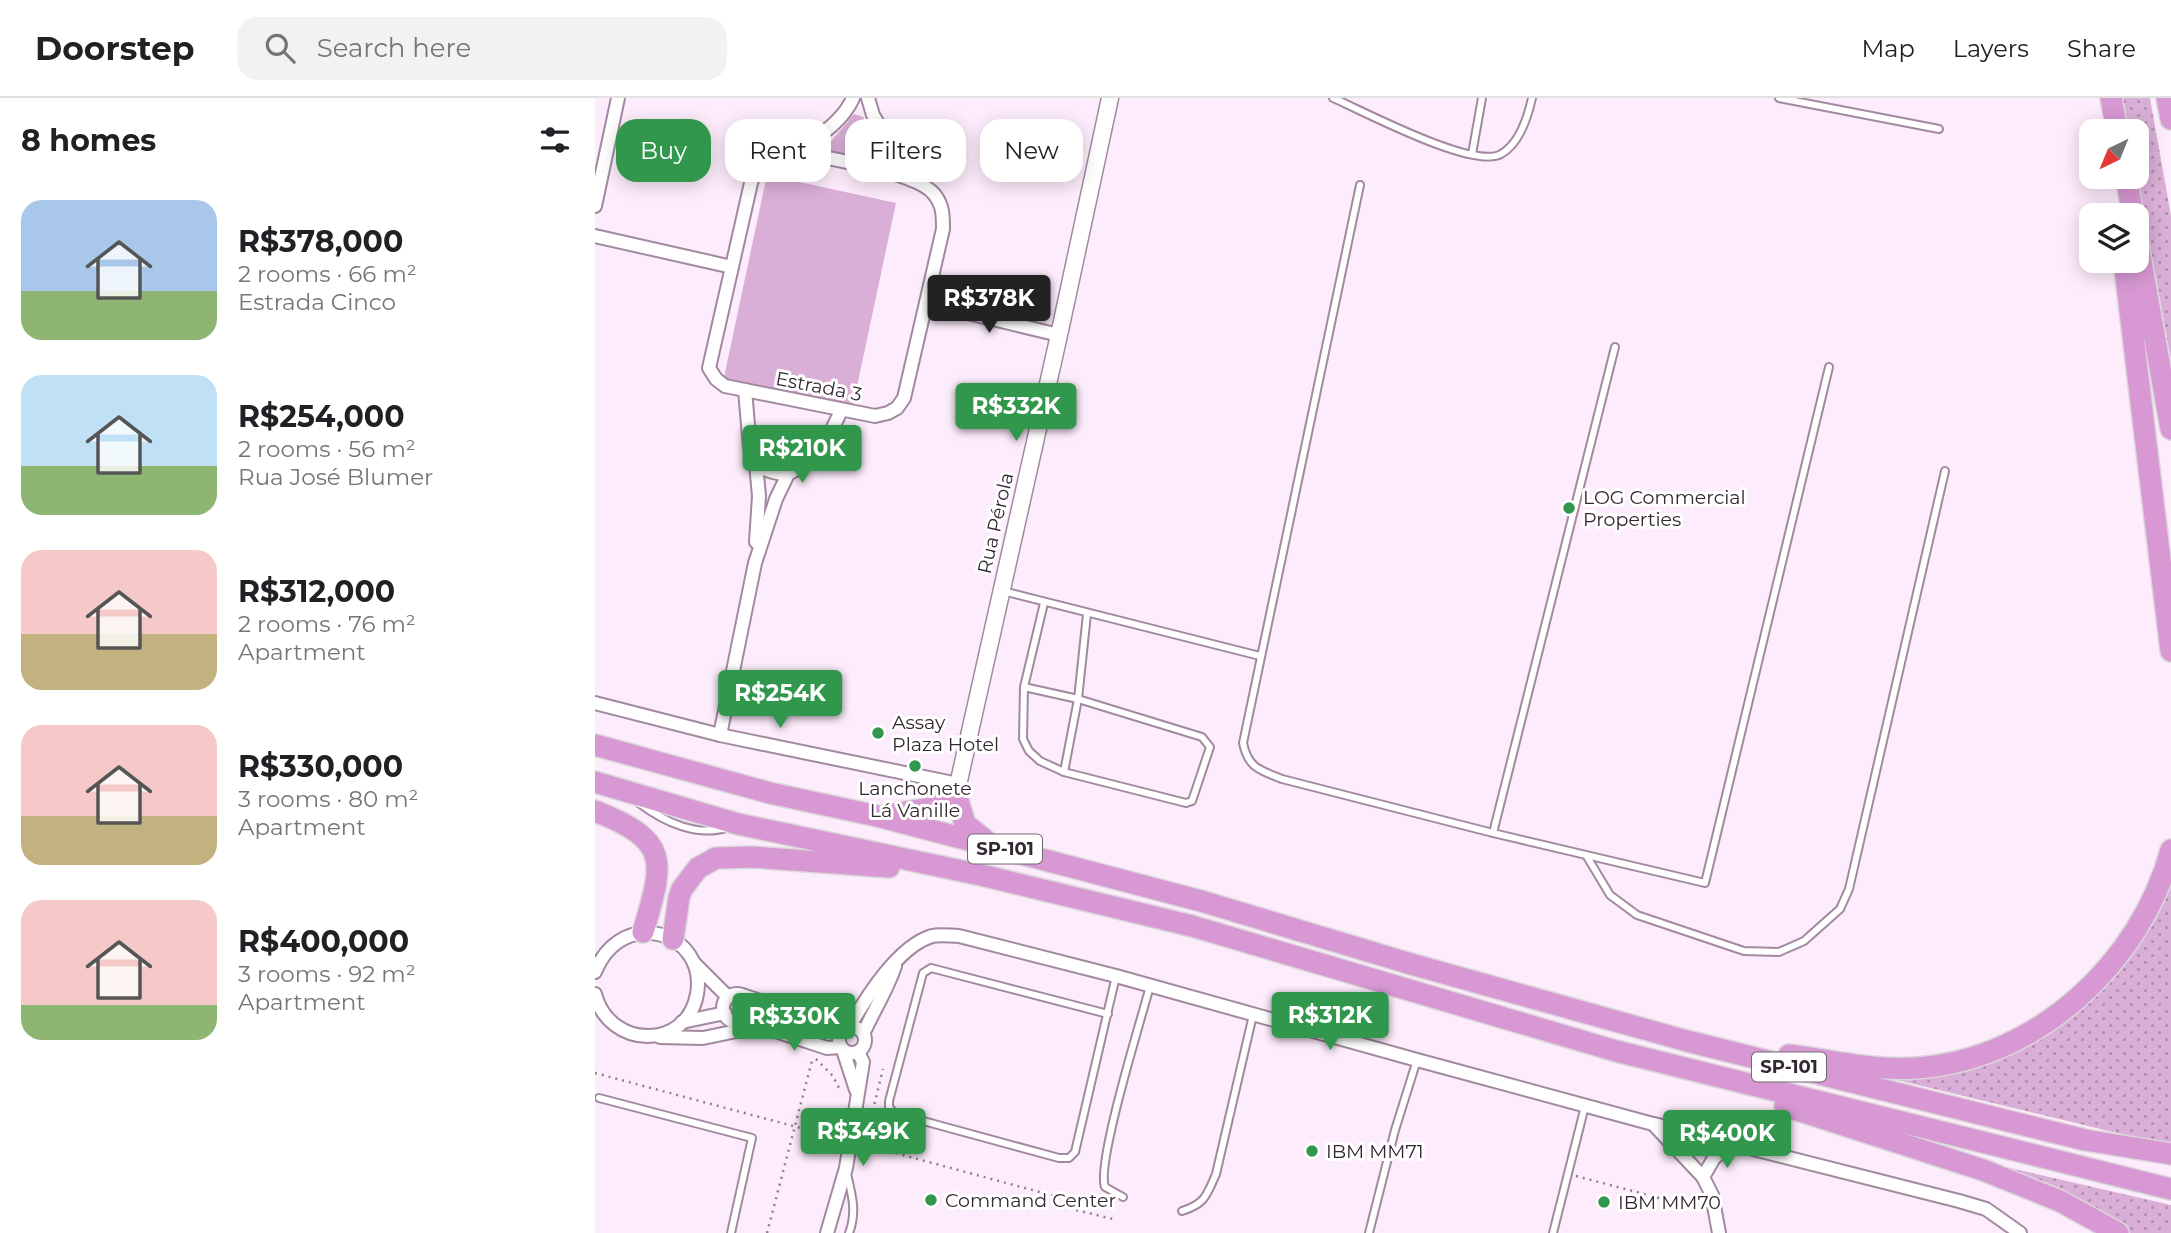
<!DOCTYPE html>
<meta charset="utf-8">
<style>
body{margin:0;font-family:Montserrat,sans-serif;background:#f2f2f2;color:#202124;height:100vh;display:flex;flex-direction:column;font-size:26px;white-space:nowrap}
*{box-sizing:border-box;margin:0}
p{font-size:23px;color:#757577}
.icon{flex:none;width:38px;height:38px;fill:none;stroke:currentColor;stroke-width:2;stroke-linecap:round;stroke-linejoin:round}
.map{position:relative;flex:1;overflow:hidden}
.sheet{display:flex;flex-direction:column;background:#fff;width:595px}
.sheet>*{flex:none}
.guide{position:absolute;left:21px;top:21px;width:665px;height:63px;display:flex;gap:14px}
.needle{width:46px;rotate:223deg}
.buttons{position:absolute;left:1484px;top:21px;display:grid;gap:14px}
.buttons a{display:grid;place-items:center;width:70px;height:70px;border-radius:14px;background:#fff;box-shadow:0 4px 18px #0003;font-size:35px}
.price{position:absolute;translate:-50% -60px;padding:0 16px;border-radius:7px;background:#31974d;color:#fff;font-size:23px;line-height:46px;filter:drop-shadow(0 2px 4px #0008)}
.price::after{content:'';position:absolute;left:50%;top:42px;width:21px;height:16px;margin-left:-10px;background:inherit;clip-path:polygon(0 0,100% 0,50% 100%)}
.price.on{background:#222;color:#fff}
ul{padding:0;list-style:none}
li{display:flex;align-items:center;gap:21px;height:175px;padding:0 21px}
li span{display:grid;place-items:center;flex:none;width:196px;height:140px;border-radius:21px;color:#555}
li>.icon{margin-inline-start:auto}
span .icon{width:84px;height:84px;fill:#fffc;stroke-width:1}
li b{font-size:30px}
h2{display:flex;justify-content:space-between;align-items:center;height:84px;padding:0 21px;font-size:30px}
.chip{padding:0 24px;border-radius:21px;background:#fff;box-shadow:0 4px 18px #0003;font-size:24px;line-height:63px}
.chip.on{background:#31974d;color:#fff}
header{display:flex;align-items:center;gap:42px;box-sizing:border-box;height:98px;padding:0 35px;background:#fff;border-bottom:2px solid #e0e0e0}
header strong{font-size:33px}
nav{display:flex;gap:38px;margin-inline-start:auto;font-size:24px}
.search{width:490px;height:63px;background:#f2f2f2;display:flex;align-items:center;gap:18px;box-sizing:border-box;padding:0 24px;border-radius:21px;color:#757577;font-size:26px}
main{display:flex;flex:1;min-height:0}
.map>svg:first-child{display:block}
.grass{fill:url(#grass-dots)}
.park{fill:url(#park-tufts)}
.pitch{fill:#daafd7}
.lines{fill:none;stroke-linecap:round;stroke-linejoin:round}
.lane-casing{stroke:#a289a0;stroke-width:10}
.street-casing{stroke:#a289a0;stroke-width:16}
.secondary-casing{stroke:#a289a0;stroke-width:19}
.highway-casing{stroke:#dad8da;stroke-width:24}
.path{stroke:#8e818d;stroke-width:2.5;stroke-dasharray:2 5;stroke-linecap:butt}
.lane{stroke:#fff;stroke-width:6}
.street{stroke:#fff;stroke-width:12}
.secondary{stroke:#fff;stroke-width:16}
.highway{stroke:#d898d3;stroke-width:21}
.poi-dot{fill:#31974d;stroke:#fff;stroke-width:2.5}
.labels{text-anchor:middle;stroke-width:6;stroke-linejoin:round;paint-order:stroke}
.shield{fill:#fff;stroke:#70686f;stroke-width:2}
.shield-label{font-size:18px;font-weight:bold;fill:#322831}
.street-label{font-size:19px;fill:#322831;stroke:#fff}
.poi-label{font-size:19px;fill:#322831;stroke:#fff;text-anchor:start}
</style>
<header>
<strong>Doorstep</strong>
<div class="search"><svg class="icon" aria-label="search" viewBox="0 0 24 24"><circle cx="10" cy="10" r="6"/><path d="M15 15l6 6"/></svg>Search here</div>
<nav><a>Map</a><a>Layers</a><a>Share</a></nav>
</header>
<main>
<section class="sheet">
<h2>8 homes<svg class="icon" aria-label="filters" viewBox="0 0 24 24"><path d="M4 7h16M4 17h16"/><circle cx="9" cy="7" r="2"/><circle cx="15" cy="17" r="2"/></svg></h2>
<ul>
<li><span style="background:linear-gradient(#a9c7e8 65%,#8fb573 0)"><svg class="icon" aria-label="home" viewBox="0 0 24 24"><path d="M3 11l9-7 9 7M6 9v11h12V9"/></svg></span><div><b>R$378,000</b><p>2 rooms · 66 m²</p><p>Estrada Cinco</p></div></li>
<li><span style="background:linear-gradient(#bfe0f5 65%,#8fb573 0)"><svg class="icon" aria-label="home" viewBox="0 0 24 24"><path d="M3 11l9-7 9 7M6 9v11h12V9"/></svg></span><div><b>R$254,000</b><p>2 rooms · 56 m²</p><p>Rua José Blumer</p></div></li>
<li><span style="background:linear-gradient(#f6c9c9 60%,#c2b280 0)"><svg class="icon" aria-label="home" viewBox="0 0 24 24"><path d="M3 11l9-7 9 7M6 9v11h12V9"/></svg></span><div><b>R$312,000</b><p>2 rooms · 76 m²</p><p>Apartment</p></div></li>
<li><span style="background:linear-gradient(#f6c9c9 65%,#c2b280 0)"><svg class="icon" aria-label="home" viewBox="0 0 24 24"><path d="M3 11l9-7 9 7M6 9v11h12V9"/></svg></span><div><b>R$330,000</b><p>3 rooms · 80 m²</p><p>Apartment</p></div></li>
<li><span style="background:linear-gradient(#f6c9c9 75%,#8fb573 0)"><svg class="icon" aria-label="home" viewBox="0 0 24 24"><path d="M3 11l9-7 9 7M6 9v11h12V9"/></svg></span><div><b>R$400,000</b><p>3 rooms · 92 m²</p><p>Apartment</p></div></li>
</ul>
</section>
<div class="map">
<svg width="1576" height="1135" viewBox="0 0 1576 1135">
<defs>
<pattern id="grass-dots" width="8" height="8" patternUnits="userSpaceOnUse" patternTransform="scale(1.75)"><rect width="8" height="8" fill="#daafd7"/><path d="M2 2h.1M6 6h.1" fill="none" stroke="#b18eaf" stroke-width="1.8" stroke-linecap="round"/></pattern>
<pattern id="park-tufts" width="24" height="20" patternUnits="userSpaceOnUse" patternTransform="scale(1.75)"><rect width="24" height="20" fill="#daafd7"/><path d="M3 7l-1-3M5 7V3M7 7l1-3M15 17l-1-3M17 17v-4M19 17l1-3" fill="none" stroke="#b18eaf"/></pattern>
</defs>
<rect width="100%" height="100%" fill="#fdecfb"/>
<g class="grass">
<polygon points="1528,0 1555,0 1576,118 1576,262 1542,78 1542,33 1534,33"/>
<polygon points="1576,775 1576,1048 1294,980 1453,932"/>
<polygon points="1394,1065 1576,1107 1576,1135 1535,1135 1501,1113"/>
</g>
<polygon class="park" points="259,16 268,19 290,63 288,67 228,53"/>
<polygon class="pitch" points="172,77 301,105 257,312 128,284"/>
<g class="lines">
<defs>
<g id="lane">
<path d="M738,0c30,13 141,72 168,56 18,-10 27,-38 31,-56"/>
<polyline points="1184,0 1344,31"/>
<polyline points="877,56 887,0"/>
<path d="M765,87l-117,558c5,25 17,27 39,36l211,54 212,50 124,-516"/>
<polyline points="408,493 665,558"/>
<polyline points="429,589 483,601 607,639 615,649 597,703 591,705 469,674 445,663 434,653 428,641 429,589 449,505"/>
<polyline points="469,674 483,601 492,516"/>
<path d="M44,705c25,19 59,35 90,24"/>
<polyline points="898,735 1020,249"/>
<polyline points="991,757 1015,797 1042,817 1149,853 1184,854 1209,843 1245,811 1254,791 1350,373"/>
<polyline points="513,916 336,870 328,875 294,1003 294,1009 299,1015 464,1060 474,1060 480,1054 521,878"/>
<polyline points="4,1000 157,1040 136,1135"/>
<path d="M252,1076c5,20 10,39 2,59"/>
<path d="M528,1099l-18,-10c-9,-23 36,-167 45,-201"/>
<path d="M587,1113c23,-7 25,-16 34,-37l37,-159"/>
<polyline points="774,1135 800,1032 822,962"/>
<polyline points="958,1135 990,1008"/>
</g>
<g id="street">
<polyline points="273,0 278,17 316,82"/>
<path d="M179,52c31,3 142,21 160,44 9,11 9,21 9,35l-39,169 -7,10 -9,5 -13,3 -150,-30 -9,-7 -7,-11 42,-185 8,-22z"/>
<path d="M200,54c22,-15 47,-29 58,-54"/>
<polyline points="0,108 23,0"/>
<polyline points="0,138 137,169"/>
<polyline points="331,205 464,237"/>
<polyline points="150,292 155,350 161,366 164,398 161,444"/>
<path d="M161,366c10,7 19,10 32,10"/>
<polyline points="0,605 125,637 363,686"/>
<polyline points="125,637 160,465 181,401 193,376 213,365 228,350 246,313"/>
<polyline points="99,865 133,899"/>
<path d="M0,874c28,-68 113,-39 102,22 -10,57 -88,55 -102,0"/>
<circle cx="142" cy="910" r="14"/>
<polyline points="150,898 250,930"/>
<polyline points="149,922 160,919 171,930 232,950 246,949"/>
<polyline points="87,924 130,915"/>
<circle cx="257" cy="942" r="13"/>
<path d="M254,929c17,-29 49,-81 83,-91 8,-2 19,0 27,0l157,40 301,84 236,64 50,53 9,18 7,38"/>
<path d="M269,934c10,-22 23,-42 31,-66"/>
<polyline points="65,939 108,940 156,930 171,930"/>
<polyline points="248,952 261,992"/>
<polyline points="1059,1026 1364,1103 1391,1111 1425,1135"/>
<polyline points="1108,1079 1119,1060 1136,1047"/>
<polyline points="232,1135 251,1070 268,964 263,954"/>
</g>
<polyline id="secondary" points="361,696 464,237 515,0"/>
<g id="highway">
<polyline points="1516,0 1522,33"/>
<polyline points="1572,0 1576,21"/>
<polyline points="1531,79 1538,117"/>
<polyline points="1542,141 1576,331"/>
<polyline points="1529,163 1576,553"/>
<polyline points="0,647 175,695 282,718 606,803 816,866 1092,943 1490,1042 1576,1056"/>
<polyline points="0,684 143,726 386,777 597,828 1021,953 1576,1091"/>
<path d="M0,713c76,30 69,50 48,121"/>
<polyline points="291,717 338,710 361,696 370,726 390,742"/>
<polyline points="78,841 84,799 87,791 103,770 121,760 158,759 294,769"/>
<path d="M1194,957c42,5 85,16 127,13 120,-8 224,-104 255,-218"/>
<polyline points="1190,1008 1388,1072 1465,1103 1523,1135"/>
</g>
</defs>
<use href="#lane" class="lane-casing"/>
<use href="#street" class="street-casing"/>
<use href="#secondary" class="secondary-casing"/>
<use href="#highway" class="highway-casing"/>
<g class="path">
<polyline points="221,961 238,978 246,994"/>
<polyline points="0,975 243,1040"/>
<polyline points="271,1040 288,971"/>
<polyline points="267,1046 478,1103 477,1111 522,1122"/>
<polyline points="981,1078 1106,1111"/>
<polyline points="172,1135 218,959"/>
</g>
<use href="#lane" class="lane"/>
<use href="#street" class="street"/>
<use href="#secondary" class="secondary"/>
<use href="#highway" class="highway"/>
</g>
<g class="poi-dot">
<circle cx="974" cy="410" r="7"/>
<circle cx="283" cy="635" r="7"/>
<circle cx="320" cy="668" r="7"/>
<circle cx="717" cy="1053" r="7"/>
<circle cx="336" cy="1102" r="7"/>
<circle cx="1009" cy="1104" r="7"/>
</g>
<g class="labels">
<g class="shield">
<rect x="373" y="736.5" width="74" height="29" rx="5"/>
<rect x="1157" y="954.5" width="74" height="29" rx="5"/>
</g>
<g class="shield-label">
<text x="410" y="757">SP-101</text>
<text x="1194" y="975">SP-101</text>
</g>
<g class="street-label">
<text transform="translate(224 288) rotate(11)" y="7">Estrada 3</text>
<text transform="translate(400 425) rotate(-77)" y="7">Rua Pérola</text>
</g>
<g class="poi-label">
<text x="988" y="406">LOG Commercial<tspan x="988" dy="22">Properties</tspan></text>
<text x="297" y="631">Assay<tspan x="297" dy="22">Plaza Hotel</tspan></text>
<text x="320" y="697" text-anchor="middle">Lanchonete<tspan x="320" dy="22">Lá Vanille</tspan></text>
<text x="731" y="1060">IBM MM71</text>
<text x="350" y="1109">Command Center</text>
<text x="1023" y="1111">IBM MM70</text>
</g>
</g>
</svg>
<div class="buttons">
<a><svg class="needle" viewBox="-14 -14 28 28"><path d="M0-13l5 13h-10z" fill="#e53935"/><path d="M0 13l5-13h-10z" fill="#757577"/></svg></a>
<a><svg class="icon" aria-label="layers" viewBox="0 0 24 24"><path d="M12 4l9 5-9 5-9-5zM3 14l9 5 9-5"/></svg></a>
</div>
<b class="price on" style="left:394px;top:237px">R$378K</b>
<b class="price" style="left:421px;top:345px">R$332K</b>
<b class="price" style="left:207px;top:387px">R$210K</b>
<b class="price" style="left:185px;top:632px">R$254K</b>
<b class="price" style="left:735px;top:954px">R$312K</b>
<b class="price" style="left:199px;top:955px">R$330K</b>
<b class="price" style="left:268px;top:1070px">R$349K</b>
<b class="price" style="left:1132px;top:1072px">R$400K</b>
<div class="guide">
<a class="chip on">Buy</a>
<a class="chip">Rent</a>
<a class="chip">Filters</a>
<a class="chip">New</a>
</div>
</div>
</main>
